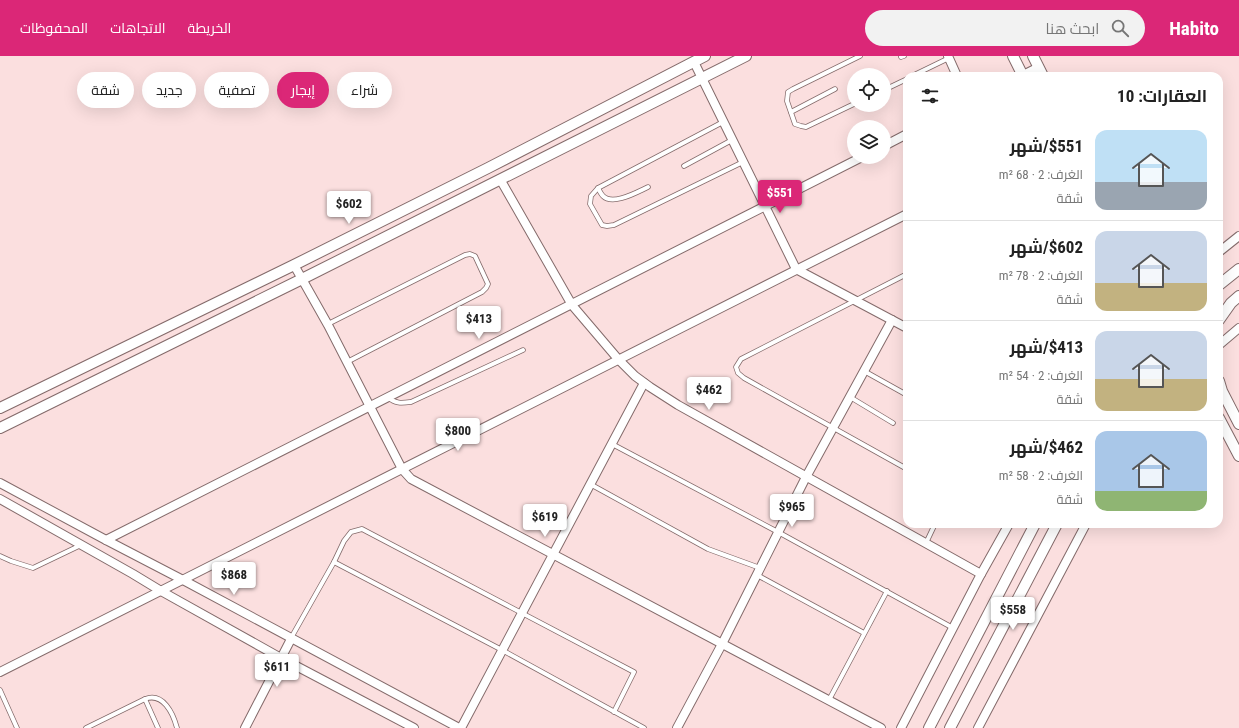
<!DOCTYPE html>
<html lang="ar">
<meta charset="utf-8">
<style>
body{margin:0;font-family:"Roboto Condensed",Cairo,sans-serif;background:#f2f2f2;color:#222;direction:rtl;height:100vh;display:flex;flex-direction:column;font-size:15px;white-space:nowrap}
*{box-sizing:border-box;margin:0}
p{font-size:13px;color:#767676}
.icon{flex:none;width:22px;height:22px;fill:none;stroke:currentColor;stroke-width:2;stroke-linecap:round;stroke-linejoin:round}
.map{position:relative;flex:1;overflow:hidden;direction:ltr}
.side{position:absolute;left:903px;top:16px;width:320px;height:456px;display:flex;flex-direction:column;background:#fff;border-radius:12px;box-shadow:0 4px 16px #0002;direction:rtl}
.side>*{flex:none}
.guide{position:absolute;left:12px;top:16px;width:380px;height:36px;direction:rtl;display:flex;gap:8px}
.buttons{position:absolute;left:847px;top:12px;display:grid;gap:8px}
.buttons a{display:grid;place-items:center;width:44px;height:44px;border-radius:50%;background:#fff;box-shadow:0 4px 16px #0002;font-size:20px}
.price{position:absolute;translate:-50% -34px;padding:0 9px;border-radius:4px;background:#fff;color:#222;font-size:13px;line-height:26px;filter:drop-shadow(0 1px 2px #0008)}
.price::after{content:'';position:absolute;left:50%;top:24px;width:12px;height:9px;margin-left:-6px;background:inherit;clip-path:polygon(0 0,100% 0,50% 100%)}
.price.on{background:#db2777;color:#fff}
ul{padding:0;list-style:none}
li{display:flex;align-items:center;gap:12px;height:100px;padding:0 16px}
li+li{border-top:1px solid #e0e0e0}
li span{display:grid;place-items:center;flex:none;width:112px;height:80px;border-radius:12px;color:#555}
li>.icon{margin-inline-start:auto}
span .icon{width:48px;height:48px;fill:#fffc;stroke-width:1}
li b{font-size:17px}
h2{display:flex;justify-content:space-between;align-items:center;height:48px;padding:0 16px;font-size:17px}
.pill{padding:0 14px;border-radius:18px;background:#fff;box-shadow:0 4px 16px #0002;font-size:14px;line-height:36px}
.pill.on{background:#db2777;color:#fff}
header{display:flex;align-items:center;gap:24px;box-sizing:border-box;height:56px;padding:0 20px;background:#db2777;color:#fff}
header strong{font-size:19px}
nav{display:flex;gap:22px;margin-inline-start:auto;font-size:14px}
.search{width:280px;height:36px;background:#f2f2f2;display:flex;align-items:center;gap:10px;box-sizing:border-box;padding:0 14px;border-radius:22px;color:#767676;font-size:15px}
.map>svg:first-child{display:block}
.lines{fill:none;stroke-linecap:round;stroke-linejoin:round}
.service-casing{stroke:#846b6b;stroke-width:5.5}
.minor-casing{stroke:#846b6b;stroke-width:10}
.tertiary-casing{stroke:#846b6b;stroke-width:12}
.service{stroke:#fff;stroke-width:4}
.minor{stroke:#fff;stroke-width:8}
.tertiary{stroke:#fff;stroke-width:10}
</style>
<header>
<strong>Habito</strong>
<div class="search"><svg class="icon" aria-label="search" viewBox="0 0 24 24"><circle cx="10" cy="10" r="6"/><path d="M15 15l6 6"/></svg>ابحث هنا</div>
<nav><a>الخريطة</a><a>الاتجاهات</a><a>المحفوظات</a></nav>
</header>
<div class="map">
<svg width="1239" height="672" viewBox="0 0 1239 672">
<rect width="100%" height="100%" fill="#fbdfdf"/>
<g class="lines">
<defs>
<g id="service">
<polyline points="901,1 904,0"/>
<polyline points="912,20 949,2"/>
<polyline points="884,34 907,23"/>
<polyline points="854,48 806,71 801,70 795,68 787,45 788,36 793,33 860,0"/>
<polyline points="791,56 835,33"/>
<polyline points="723,66 598,132 591,140 590,148 602,169 607,170 614,169 743,106"/>
<polyline points="684,110 732,84"/>
<path d="M598,132c1,2 3,6 5,8 10,10 34,-4 45,-9"/>
<polyline points="907,218 741,303 736,311 738,317 744,322 907,413"/>
<polyline points="328,268 465,199 470,198 475,200 488,228 486,232 482,236 347,306"/>
<polyline points="864,315 907,339"/>
<path d="M388,341c7,7 14,6 23,5l112,-52"/>
<polyline points="850,341 893,367"/>
<polyline points="612,388 778,476 953,572"/>
<polyline points="590,428 708,493 760,512"/>
<polyline points="926,487 935,468"/>
<polyline points="0,500 11,505 33,512 81,489"/>
<polyline points="334,506 502,594 644,672"/>
<polyline points="757,519 864,577"/>
<polyline points="291,582 334,506 344,485 351,476 362,473 634,616 614,656"/>
<polyline points="0,634 17,672"/>
<polyline points="145,643 158,672"/>
<polyline points="829,644 887,535"/>
<path d="M86,672l59,-29c18,-7 28,14 32,29"/>
</g>
<g id="minor">
<polyline points="948,0 957,20"/>
<polyline points="694,6 796,213 907,272"/>
<polyline points="1021,20 1039,11"/>
<polyline points="884,90 907,78"/>
<polyline points="500,123 572,249 618,303 635,320 650,331 678,349 981,518"/>
<polyline points="1219,196 1239,180"/>
<polyline points="294,209 302,223 328,269 402,413 411,423 881,672"/>
<polyline points="1219,289 1239,272"/>
<polyline points="0,427 106,484 183,524 459,672"/>
<polyline points="0,443 133,518 161,535 281,602 414,672"/>
<polyline points="106,484 862,101"/>
<polyline points="0,616 907,158"/>
<polyline points="245,672 291,583"/>
<polyline points="461,672 644,327"/>
<polyline points="677,672 722,588 806,421 892,264"/>
<polyline points="901,672 981,518 1009,468"/>
<polyline points="978,672 1086,468"/>
</g>
<g id="tertiary">
<polyline points="1013,0 1023,20"/>
<polyline points="1033,0 1043,20"/>
<polyline points="1219,229 1239,213"/>
<polyline points="1219,264 1231,247 1239,240"/>
<polyline points="1219,325 1222,335 1239,368"/>
<polyline points="0,352 294,209 488,112 705,0"/>
<polyline points="1219,362 1239,400"/>
<polyline points="0,372 300,224 746,0"/>
<polyline points="929,672 1035,468"/>
<polyline points="950,672 1057,468"/>
</g>
</defs>
<use href="#service" class="service-casing"/>
<use href="#minor" class="minor-casing"/>
<use href="#tertiary" class="tertiary-casing"/>
<use href="#service" class="service"/>
<use href="#minor" class="minor"/>
<use href="#tertiary" class="tertiary"/>
</g>
</svg>
<div class="buttons">
<a><svg class="icon" aria-label="locate" viewBox="0 0 24 24"><circle cx="12" cy="12" r="6"/><path d="M12 2v4M12 18v4M2 12h4M18 12h4"/></svg></a>
<a><svg class="icon" aria-label="layers" viewBox="0 0 24 24"><path d="M12 4l9 5-9 5-9-5zM3 14l9 5 9-5"/></svg></a>
</div>
<b class="price on" style="left:780px;top:158px">$551</b>
<b class="price" style="left:349px;top:169px">$602</b>
<b class="price" style="left:479px;top:284px">$413</b>
<b class="price" style="left:709px;top:355px">$462</b>
<b class="price" style="left:458px;top:396px">$800</b>
<b class="price" style="left:792px;top:472px">$965</b>
<b class="price" style="left:545px;top:482px">$619</b>
<b class="price" style="left:234px;top:540px">$868</b>
<b class="price" style="left:1013px;top:575px">$558</b>
<b class="price" style="left:277px;top:632px">$611</b>
<div class="guide">
<a class="pill">شراء</a>
<a class="pill on">إيجار</a>
<a class="pill">تصفية</a>
<a class="pill">جديد</a>
<a class="pill">شقة</a>
</div>
<section class="side">
<h2>العقارات: 10<svg class="icon" aria-label="filters" viewBox="0 0 24 24"><path d="M4 7h16M4 17h16"/><circle cx="9" cy="7" r="2"/><circle cx="15" cy="17" r="2"/></svg></h2>
<ul>
<li><span style="background:linear-gradient(#bfe0f5 65%,#9aa5b1 0)"><svg class="icon" aria-label="home" viewBox="0 0 24 24"><path d="M3 11l9-7 9 7M6 9v11h12V9"/></svg></span><div><b>$551/شهر</b><p>الغرف: 2 · 68 m²</p><p>شقة</p></div></li>
<li><span style="background:linear-gradient(#c9d6e8 65%,#c2b280 0)"><svg class="icon" aria-label="home" viewBox="0 0 24 24"><path d="M3 11l9-7 9 7M6 9v11h12V9"/></svg></span><div><b>$602/شهر</b><p>الغرف: 2 · 78 m²</p><p>شقة</p></div></li>
<li><span style="background:linear-gradient(#c9d6e8 60%,#c2b280 0)"><svg class="icon" aria-label="home" viewBox="0 0 24 24"><path d="M3 11l9-7 9 7M6 9v11h12V9"/></svg></span><div><b>$413/شهر</b><p>الغرف: 2 · 54 m²</p><p>شقة</p></div></li>
<li><span style="background:linear-gradient(#a9c7e8 75%,#8fb573 0)"><svg class="icon" aria-label="home" viewBox="0 0 24 24"><path d="M3 11l9-7 9 7M6 9v11h12V9"/></svg></span><div><b>$462/شهر</b><p>الغرف: 2 · 58 m²</p><p>شقة</p></div></li>
</ul>
</section>
</div>
